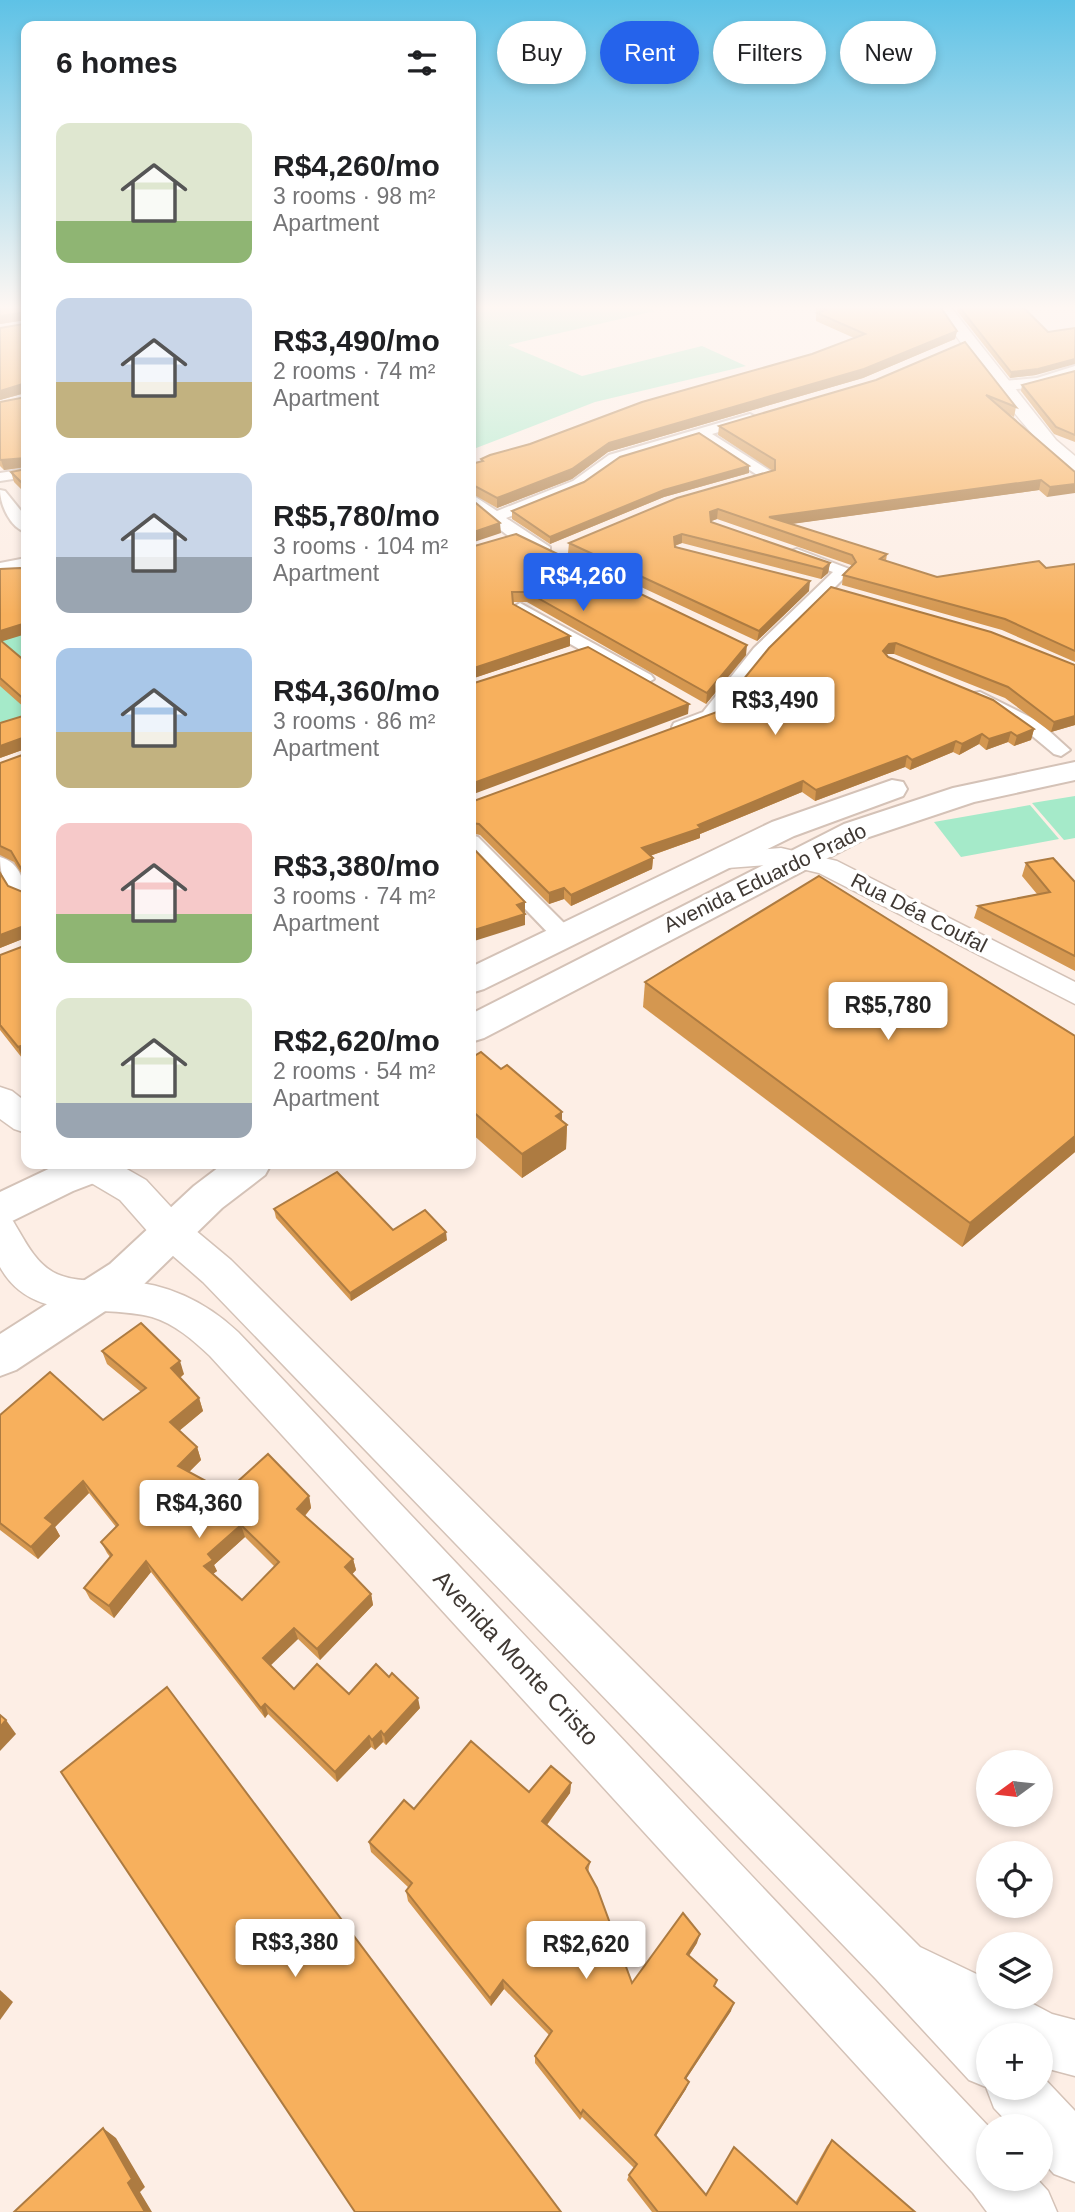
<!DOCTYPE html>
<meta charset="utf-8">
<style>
body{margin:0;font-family:Arial,sans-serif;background:#f6f6f6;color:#202124;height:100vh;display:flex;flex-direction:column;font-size:26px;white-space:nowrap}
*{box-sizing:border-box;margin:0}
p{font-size:23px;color:#757577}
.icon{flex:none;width:38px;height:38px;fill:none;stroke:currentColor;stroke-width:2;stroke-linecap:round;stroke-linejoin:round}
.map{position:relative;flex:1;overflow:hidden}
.details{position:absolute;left:21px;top:21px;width:455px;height:1148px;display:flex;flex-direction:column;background:#fff;border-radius:14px;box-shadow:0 4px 10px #0003}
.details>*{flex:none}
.banner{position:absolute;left:497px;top:21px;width:472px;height:63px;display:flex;gap:14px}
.needle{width:46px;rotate:255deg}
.tools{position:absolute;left:976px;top:1750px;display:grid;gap:14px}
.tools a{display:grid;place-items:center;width:77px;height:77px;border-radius:50%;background:#fff;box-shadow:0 4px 10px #0003;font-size:35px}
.price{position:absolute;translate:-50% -60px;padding:0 16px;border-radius:7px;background:#fff;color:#222;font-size:23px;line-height:46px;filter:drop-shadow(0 2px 4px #0008)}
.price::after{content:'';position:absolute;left:50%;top:42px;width:21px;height:16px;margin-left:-10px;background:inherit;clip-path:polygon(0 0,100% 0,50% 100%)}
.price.selected{background:#2563eb;color:#fff}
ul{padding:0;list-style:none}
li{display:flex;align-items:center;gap:21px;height:175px;padding:0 35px}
li span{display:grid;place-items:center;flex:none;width:196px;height:140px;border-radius:14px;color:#555}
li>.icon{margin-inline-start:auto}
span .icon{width:84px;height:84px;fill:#fffc;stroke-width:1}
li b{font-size:30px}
h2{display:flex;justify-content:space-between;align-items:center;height:84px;padding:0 35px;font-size:30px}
.chip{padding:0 24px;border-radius:32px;background:#fff;box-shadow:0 4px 10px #0003;font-size:24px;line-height:63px}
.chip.selected{background:#2563eb;color:#fff}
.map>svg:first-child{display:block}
.green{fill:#a5eac9}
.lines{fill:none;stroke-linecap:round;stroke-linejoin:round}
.minor-casing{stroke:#d4c2b7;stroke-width:4}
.tertiary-casing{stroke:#d4c2b7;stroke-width:3}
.secondary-casing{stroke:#d4c2b7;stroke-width:3}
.primary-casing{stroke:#d4c2b7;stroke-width:4}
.minor{fill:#fff;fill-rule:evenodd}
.tertiary{fill:#fff;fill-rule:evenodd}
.secondary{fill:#fff;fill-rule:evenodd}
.primary{fill:#fff;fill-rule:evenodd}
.wall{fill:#d49750;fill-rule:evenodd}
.shaded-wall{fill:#ad7b41}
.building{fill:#f7b05d;stroke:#ad7b41;stroke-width:2;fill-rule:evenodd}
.labels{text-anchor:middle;stroke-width:7;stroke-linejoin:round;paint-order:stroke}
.street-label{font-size:21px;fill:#3f3833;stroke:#fff}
.near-street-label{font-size:24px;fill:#3f3833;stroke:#fff}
</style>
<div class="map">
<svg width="1075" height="2212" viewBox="0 0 1075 2212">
<rect width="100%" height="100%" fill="#fdeee5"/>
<g class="green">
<polygon points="471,305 642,305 655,311 508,345 582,376 702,346 746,366 595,402 471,450"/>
<polygon points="26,627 26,734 0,743 0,635"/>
<polygon points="1075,796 1075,838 1064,840 1032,803"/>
<polygon points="1030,805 1059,839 961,857 934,822"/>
</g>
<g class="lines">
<defs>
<g id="minor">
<path d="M1075,366v8c-17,6 -63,23 -78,11l7,-4 33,-3z"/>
<path d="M750,414l7,4 -2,3 -43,13 60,38v6h-10l-63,-41 -80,24 -36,26 -77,31 44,29v6c-21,6 -63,-35 -79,-48v-11l26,17 76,-30 36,-26z"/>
<polygon points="26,469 26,477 0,481 0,473"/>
<path d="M0,490l5,1 21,26v15c-16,-4 -26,-28 -26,-42z"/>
<polygon points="797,549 852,570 766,656 715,720 688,731 674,731 672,727 674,723 703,712 754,648 833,572 791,557 791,551"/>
<polygon points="26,558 26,568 0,573 0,563"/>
<polygon points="520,603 651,675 654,679 645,684 639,683 514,612 512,608"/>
<polygon points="980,692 1038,721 1070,750 1061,756 1054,754 1024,729 974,701 971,697 974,693"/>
<polygon points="471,835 478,837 571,930 574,935 571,940 555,940 471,853"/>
<path d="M0,857c20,5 26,27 26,45 -20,-5 -26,-27 -26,-45z"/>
</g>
<g id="tertiary">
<path d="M934,305h15l107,135 19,16v15c-30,-8 -119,-135 -141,-166z"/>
<polygon points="781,848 837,861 1075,982 1075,1004 819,873 781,864 714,869 705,867 701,861 705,855 714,853"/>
</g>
<g id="secondary">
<polygon points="0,1087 12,1091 26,1102 26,1133 14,1129 0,1119"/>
<polygon points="71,1164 118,1164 146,1180 183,1220 231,1260 920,1947 989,1980 989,1997 1020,1997 1052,2014 1075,2020 1075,2076 1041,2067 1041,2035 989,2035 989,2088 1041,2088 1041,2075 1075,2111 1075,2182 1054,2174 1041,2160 1041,2126 1011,2126 994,2108 986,2087 969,2080 876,1979 203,1282 157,1242 120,1200 76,1174"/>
<path d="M0,1217l13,4c11,18 21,40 40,51 20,11 46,8 69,9 45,2 84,21 116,51l751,795v52h48l11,12 9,21h-70l-14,-19 -763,-837c-17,-16 -35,-32 -58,-39 -52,-14 -120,8 -152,-50z"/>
</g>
<g id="primary">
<polygon points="1075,762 1075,780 974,802 866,838 484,1038 471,1042 471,1014 844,824 953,788"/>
<polygon points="892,780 903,782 907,789 903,796 794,836 484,989 471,993 471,967 772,822"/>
<polygon points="59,1164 121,1164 115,1175 73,1191 0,1227 0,1192"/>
<polygon points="223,1164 271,1164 265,1175 222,1208 140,1288 16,1370 0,1376 0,1334 110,1264 194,1186"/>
</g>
</defs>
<use href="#minor" class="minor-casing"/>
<use href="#tertiary" class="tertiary-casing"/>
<use href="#secondary" class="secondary-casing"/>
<use href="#primary" class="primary-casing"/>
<use href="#minor" class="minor"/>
<use href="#tertiary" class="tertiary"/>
<use href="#secondary" class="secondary"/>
<use href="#primary" class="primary"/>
</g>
<g class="wall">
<polygon points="0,305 26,305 26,494 14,482 11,472 26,469 26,467 4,470 0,466 0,402 26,397 25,393 0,400 0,328 24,324 25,320 0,324"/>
<polygon points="816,305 865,305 871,308 957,331 955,339 863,378 608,452 572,479 497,508 471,493 471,464 481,462 481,459 812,354 854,338 816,321"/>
<polygon points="958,305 1036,375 1010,378 957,311"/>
<polygon points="965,342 1016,407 1014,417 1009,414 1075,472 1047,497 1039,490 790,524 887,554 886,561 937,577 1046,568 1075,564 1075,662 1002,630 842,585 843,575 852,566 851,565 717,519 711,521 711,522 830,563 828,573 821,579 682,543 675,546 809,591 757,641 568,553 569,543 773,471 718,435 719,426 876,380"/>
<polygon points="1075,371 1075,442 1054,434 1021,391 1022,385"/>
<polygon points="749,473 664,497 550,544 512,519 512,511"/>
<polygon points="471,547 746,655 706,704 527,602 512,602 513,604 570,636 570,646 471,679"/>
<polygon points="0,569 2,642 26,662 26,709 0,686"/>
<polygon points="831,587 1075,665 1075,725 1051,732 1005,698 894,654 887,654 888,657 1034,729 1031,740 1014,746 1008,742 986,750 979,744 959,755 953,752 910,770 905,767 815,801 802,792 700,834 700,838 650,856 653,858 652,869 571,906 564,899 549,904 480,835 471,833 471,802 717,712"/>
<polygon points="26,715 26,1059 25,1057 22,1058 0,1030 0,955 24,946 25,938 0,948 0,873 8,886 25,893 23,876 14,862 0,855 0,763 25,754 25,749 0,758"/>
<polygon points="1026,863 1075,882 1075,971 974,918 978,906 1037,894 1022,876"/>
<polygon points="645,982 1075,1036 1075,1152 962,1247 643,1007"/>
<polygon points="471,1058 567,1125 566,1149 522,1178 471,1133"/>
<polygon points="274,1209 447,1240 351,1301 276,1218"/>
<path d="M102,1351l82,23 -4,4 19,20 4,13 -24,20 18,16 4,13 -12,12 37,20 83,4 2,12 -6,8 48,43 3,11 -4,4 19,20 2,11 -53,55 -22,-21 -28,26 24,24 55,5 71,14 -34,37 -3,-3 -8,8 -4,-3 -34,35 -69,-68 -3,4 -114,-146 -37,46 -24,-19 -6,-11 26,-31 -3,-4 -6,-11 15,-15 -27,-34 -34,34 5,9 -22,23 -38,-29v-115l103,5 38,-28 -34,-28zM245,1537l30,30 -33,33 -29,-26 4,-3 -3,-6z"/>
<polygon points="571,1783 570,1793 547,1825 590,1862 588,1873 632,1983 697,1943 689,1956 715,1987 731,2011 686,2079 686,2089 656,2136 706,2195 795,2203 827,2146 832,2140 915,2212 652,2212 627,2180 629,2175 634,2168 582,2117 580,2120 535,2063 535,2056 549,2035 504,1989 491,2006 408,1901 406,1891 409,1888 371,1852 369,1842 414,1809 529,1792"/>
</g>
<g class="shaded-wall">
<polygon points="26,312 26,320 0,324 0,316"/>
<polygon points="957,331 955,339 863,378 608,452 572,479 497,508 497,498 609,443"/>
<polygon points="1075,359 1075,364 1036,375 1010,378 1011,372"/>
<polygon points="23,384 25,393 0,400 0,391"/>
<polygon points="25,458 26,467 4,470 1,460"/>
<polygon points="749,466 749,473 664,497 550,544 550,537 664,490"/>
<polygon points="1041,480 1039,490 770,527 769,517"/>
<polygon points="1075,484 1075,493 1047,497 1050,487"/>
<polygon points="718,509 717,519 709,522 710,512"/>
<polygon points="500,523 501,533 471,543 471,533"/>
<polygon points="682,534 682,543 673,546 674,537"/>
<polygon points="830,563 828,573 821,579 823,569"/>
<polygon points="810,581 809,591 757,641 759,631"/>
<polygon points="26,623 26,634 0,642 0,631"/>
<polygon points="570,636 570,646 471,679 471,669"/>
<polygon points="896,643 894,654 887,654 883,651 889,644"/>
<polygon points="747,645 746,655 706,704 707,693"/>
<polygon points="689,704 688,714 471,795 471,784"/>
<polygon points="1075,716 1075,725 1051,732 1054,722"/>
<polygon points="1034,729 1031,740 1014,746 1017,736"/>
<polygon points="1011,732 1008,742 986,750 989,739"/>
<polygon points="982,734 979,744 959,755 962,744"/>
<polygon points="22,738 25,749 0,758 0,746"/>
<polygon points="956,741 953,752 910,770 912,760"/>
<polygon points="907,756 905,767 815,801 816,790"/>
<polygon points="803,781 802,792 700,834 700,838 641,859 642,848"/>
<polygon points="653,858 652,869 571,906 571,895"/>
<polygon points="564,888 564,899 549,904 549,893"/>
<polygon points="525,902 525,913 517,916 517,905"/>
<polygon points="525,914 525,925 471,942 471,931"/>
<polygon points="21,927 25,938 0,948 0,935"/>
<polygon points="21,1046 25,1057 22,1058 18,1047"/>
<polygon points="562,1112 562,1128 567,1125 566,1149 522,1178 522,1154 556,1116"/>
<polygon points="1075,1136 1075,1152 962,1247 970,1223"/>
<polygon points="446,1232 447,1240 351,1301 350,1293"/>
<polygon points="180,1361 184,1374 176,1381 171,1368"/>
<polygon points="199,1398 203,1411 174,1435 170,1422"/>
<polygon points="197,1447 201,1460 183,1478 178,1466"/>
<polygon points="83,1481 89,1493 55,1527 60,1536 38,1559 31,1547 45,1518"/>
<polygon points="309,1496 311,1508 300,1521 297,1509"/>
<polygon points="241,1525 245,1537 214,1565 217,1571 209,1577 204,1566 208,1554"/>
<polygon points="353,1559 356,1570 348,1579 345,1567"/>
<polygon points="146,1561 151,1572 114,1618 109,1606"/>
<polygon points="371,1594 373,1605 320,1660 317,1649"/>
<polygon points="294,1628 298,1639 267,1669 263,1658"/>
<polygon points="418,1698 420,1708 386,1745 384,1735"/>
<polygon points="265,1704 268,1714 265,1718 261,1708"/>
<polygon points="6,1720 16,1734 0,1751 0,1727"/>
<polygon points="381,1731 383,1742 375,1750 372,1740"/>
<polygon points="369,1736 371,1747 337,1782 335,1772"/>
<polygon points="571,1783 570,1793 542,1831 542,1821"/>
<polygon points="700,1934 697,1943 684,1963 687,1954"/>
<polygon points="503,1980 504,1989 491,2006 490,1998"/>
<polygon points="0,1990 13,2002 0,2020"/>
<polygon points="734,2003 731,2011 682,2085 685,2078"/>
<polygon points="689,2082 686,2089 653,2140 655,2135"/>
<polygon points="103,2128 116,2138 145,2187 140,2192 152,2212 145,2212 128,2183"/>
</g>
<g class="building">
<polygon points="0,305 26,305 26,387 23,384 0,391 0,328 24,324 26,312 0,316"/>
<polygon points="818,305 865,305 871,308 917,305 939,305 957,331 864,369 609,443 572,469 497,498 471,484 471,464 483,461 481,459 490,455 530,444 642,402 812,354 865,334 817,313 826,310"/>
<polygon points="958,305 1020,305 1025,309 1048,332 1075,328 1075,359 1038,369 1011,372"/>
<polygon points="965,342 1016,407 986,395 1075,472 1075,484 1050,487 1041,480 769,517 887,554 880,559 937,577 1039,561 1046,568 1075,564 1075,651 1005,619 843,575 856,562 852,555 718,509 710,512 711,522 830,563 823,569 682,534 674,537 675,547 810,581 759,631 569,543 677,498 775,470 775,460 719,426 876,380"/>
<polygon points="1075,371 1075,435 1056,427 1022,385"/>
<polygon points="26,390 26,487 11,472 26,469 25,458 1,460 0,459 0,402 26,397"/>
<polygon points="699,433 749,466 664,490 550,537 512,511 584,482 620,457"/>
<polygon points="471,499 500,523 471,533"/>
<polygon points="516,534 747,645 707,693 527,592 512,592 513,604 570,636 471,669 471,547"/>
<polygon points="20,568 26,569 26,623 0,631 0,569"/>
<polygon points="831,587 991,632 1075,665 1075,716 1054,722 1008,687 896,643 889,644 883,651 888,657 993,700 1034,729 1017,736 1011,732 989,739 982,734 962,744 956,741 912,760 907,756 816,790 803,781 698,825 701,828 642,848 653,858 571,895 564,888 549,893 479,824 471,823 471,802 717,712 769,648"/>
<polygon points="0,640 26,662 26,701 0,678"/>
<polygon points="588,647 689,704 471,784 471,684"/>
<polygon points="26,715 26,1053 21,1046 18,1047 0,1025 0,955 24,946 25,929 21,927 0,935 0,873 8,886 25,893 22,870 11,851 0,846 0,763 25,754 25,740 22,738 0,746 0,723"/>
<polygon points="471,846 525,902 517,905 525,914 471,931"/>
<polygon points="1053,858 1075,882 1075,956 978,906 1050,892 1026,863"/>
<polygon points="819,876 1075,1036 1075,1136 970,1223 645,982"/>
<polygon points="481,1052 501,1069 507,1065 562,1112 556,1116 567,1125 522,1154 471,1110 471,1058"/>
<polygon points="337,1172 393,1230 425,1210 446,1232 350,1293 274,1209"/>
<path d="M141,1323l39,38 -9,7 28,30 -29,24 27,25 -19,19 48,26 42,-38 41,42 -12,13 56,50 -8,8 26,27 -54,55 -23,-21 -31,30 31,31 23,-25 32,30 27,-30 13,13 3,-4 26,25 -34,37 -3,-4 -9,9 -3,-4 -34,36 -70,-68 -4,4 -115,-147 -37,45 -25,-18 28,-33 -11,-13 17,-17 -35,-44 -38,37 8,6 -22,23 -31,-24v-108l50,-43 53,48 43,-32 -44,-37zM241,1525l38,37 -37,38 -38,-34 9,-6 -5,-6z"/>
<polygon points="167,1687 561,2212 355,2212 61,1772"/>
<polygon points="0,1715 6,1720 0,1727"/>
<polygon points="471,1741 529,1792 551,1766 571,1783 542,1821 590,1862 586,1868 597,1888 632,1983 683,1913 700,1934 687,1954 717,1980 714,1986 734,2003 685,2078 689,2082 655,2135 706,2195 734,2147 797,2204 832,2140 915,2212 658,2212 629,2175 637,2164 583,2110 581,2114 535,2056 552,2031 503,1980 490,1998 406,1891 412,1883 369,1842 404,1800 414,1809"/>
<polygon points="103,2128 132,2179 128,2183 145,2212 14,2212"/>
</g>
<linearGradient id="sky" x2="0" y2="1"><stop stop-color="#5ec2e6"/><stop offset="0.5" stop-color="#fef7f3"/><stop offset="1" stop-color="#fef7f3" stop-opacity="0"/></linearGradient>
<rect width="1075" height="615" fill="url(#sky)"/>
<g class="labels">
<g class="street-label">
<text transform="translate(765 878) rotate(-26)" y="7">Avenida Eduardo Prado</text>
<text transform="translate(919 913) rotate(27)" y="7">Rua Déa Coufal</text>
</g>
<g class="near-street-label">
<text transform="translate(516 1658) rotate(47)" y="8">Avenida Monte Cristo</text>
</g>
</g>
</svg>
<div class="tools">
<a><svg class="needle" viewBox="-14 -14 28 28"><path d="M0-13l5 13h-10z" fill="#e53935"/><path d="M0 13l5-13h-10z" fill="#757577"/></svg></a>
<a><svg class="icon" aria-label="locate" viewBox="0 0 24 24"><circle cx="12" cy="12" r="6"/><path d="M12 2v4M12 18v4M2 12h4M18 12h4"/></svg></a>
<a><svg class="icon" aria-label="layers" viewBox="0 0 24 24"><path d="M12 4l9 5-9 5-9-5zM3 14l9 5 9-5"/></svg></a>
<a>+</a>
<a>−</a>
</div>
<b class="price selected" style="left:583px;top:613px">R$4,260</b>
<b class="price" style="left:775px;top:737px">R$3,490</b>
<b class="price" style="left:888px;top:1042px">R$5,780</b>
<b class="price" style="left:199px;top:1540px">R$4,360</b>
<b class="price" style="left:295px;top:1979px">R$3,380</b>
<b class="price" style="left:586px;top:1981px">R$2,620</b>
<div class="banner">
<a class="chip">Buy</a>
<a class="chip selected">Rent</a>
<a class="chip">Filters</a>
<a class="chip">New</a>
</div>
<section class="details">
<h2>6 homes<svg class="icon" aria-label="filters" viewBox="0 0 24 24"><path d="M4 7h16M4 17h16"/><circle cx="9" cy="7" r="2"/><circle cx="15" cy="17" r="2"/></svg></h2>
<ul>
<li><span style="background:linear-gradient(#dfe7d0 70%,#8fb573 0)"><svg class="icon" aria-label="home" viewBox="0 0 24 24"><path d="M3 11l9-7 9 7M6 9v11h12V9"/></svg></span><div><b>R$4,260/mo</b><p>3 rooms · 98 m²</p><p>Apartment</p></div></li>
<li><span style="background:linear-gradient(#c9d6e8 60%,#c2b280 0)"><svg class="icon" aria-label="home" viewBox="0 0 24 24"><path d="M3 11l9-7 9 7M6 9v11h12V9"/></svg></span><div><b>R$3,490/mo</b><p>2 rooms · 74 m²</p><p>Apartment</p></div></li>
<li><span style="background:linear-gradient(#c9d6e8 60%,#9aa5b1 0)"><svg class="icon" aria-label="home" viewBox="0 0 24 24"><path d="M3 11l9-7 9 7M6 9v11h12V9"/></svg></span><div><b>R$5,780/mo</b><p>3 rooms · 104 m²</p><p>Apartment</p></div></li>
<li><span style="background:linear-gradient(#a9c7e8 60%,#c2b280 0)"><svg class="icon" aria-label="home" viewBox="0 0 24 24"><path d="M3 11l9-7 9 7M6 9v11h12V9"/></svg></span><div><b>R$4,360/mo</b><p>3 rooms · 86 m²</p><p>Apartment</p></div></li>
<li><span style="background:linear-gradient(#f6c9c9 65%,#8fb573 0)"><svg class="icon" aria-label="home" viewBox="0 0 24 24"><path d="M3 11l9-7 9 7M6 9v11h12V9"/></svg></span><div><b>R$3,380/mo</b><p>3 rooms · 74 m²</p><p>Apartment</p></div></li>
<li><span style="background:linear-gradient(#dfe7d0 75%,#9aa5b1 0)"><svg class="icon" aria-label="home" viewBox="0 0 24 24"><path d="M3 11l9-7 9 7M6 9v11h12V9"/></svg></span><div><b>R$2,620/mo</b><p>2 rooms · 54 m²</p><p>Apartment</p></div></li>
</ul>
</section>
</div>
